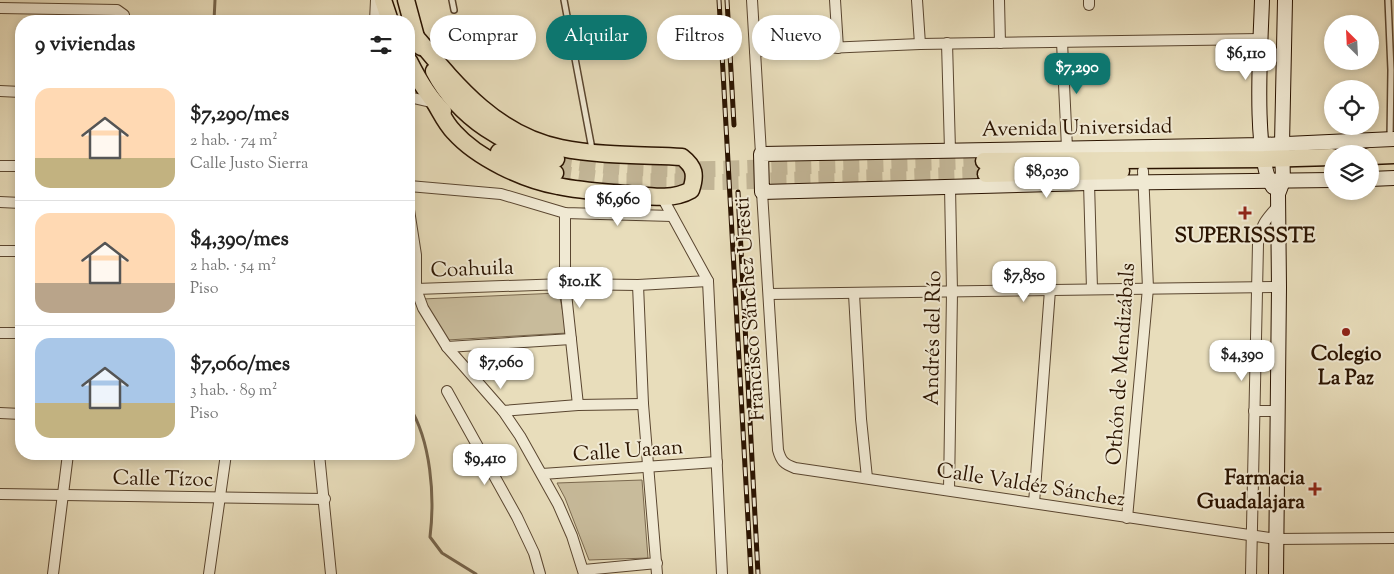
<!DOCTYPE html>
<html lang="es">
<meta charset="utf-8">
<style>
body{margin:0;font-family:"Sorts Mill Goudy",serif;background:#f2f2f2;color:#222;height:100vh;display:flex;flex-direction:column;font-size:19px;white-space:nowrap}
*{box-sizing:border-box;margin:0}
p{font-size:16px;color:#767676}
.icon{flex:none;width:28px;height:28px;fill:none;stroke:currentColor;stroke-width:2;stroke-linecap:round;stroke-linejoin:round}
.map{position:relative;flex:1;overflow:hidden}
.details{position:absolute;left:15px;top:15px;width:400px;height:445px;display:flex;flex-direction:column;background:#fff;border-radius:20px;box-shadow:0 2px 8px #0003}
.details>*{flex:none}
.guide{position:absolute;left:430px;top:15px;width:475px;height:45px;display:flex;gap:10px}
.needle{width:32px;rotate:336deg}
.buttons{position:absolute;left:1324px;top:15px;display:grid;gap:10px}
.buttons a{display:grid;place-items:center;width:55px;height:55px;border-radius:50%;background:#fff;box-shadow:0 2px 8px #0003;font-size:25px}
.price{position:absolute;translate:-50% -42px;padding:0 11px;border-radius:10px;background:#fff;color:#222;font-size:16px;line-height:32px;filter:drop-shadow(0 1px 2px #0008)}
.price::after{content:'';position:absolute;left:50%;top:30px;width:15px;height:11px;margin-left:-8px;background:inherit;clip-path:polygon(0 0,100% 0,50% 100%)}
.price.current{background:#0f766e;color:#fff}
ul{padding:0;list-style:none}
li{display:flex;align-items:center;gap:15px;height:125px;padding:0 20px}
li+li{border-top:1px solid #e0e0e0}
li span{display:grid;place-items:center;flex:none;width:140px;height:100px;border-radius:15px;color:#555}
li>.icon{margin-inline-start:auto}
span .icon{width:60px;height:60px;fill:#fffc;stroke-width:1}
li b{font-size:21px}
h2{display:flex;justify-content:space-between;align-items:center;height:60px;padding:0 20px;font-size:21px}
.chip{padding:0 18px;border-radius:22px;background:#fff;box-shadow:0 2px 8px #0003;font-size:18px;line-height:45px}
.chip.current{background:#0f766e;color:#fff}
.map>svg:first-child{display:block}
.green{fill:#c8bb9b;stroke:#7a684e}
.lines{fill:none;stroke-linecap:round;stroke-linejoin:round}
.stream{stroke:#76644b;stroke-width:3}
.primary-tunnel{stroke:#c2b596;stroke-width:16;stroke-dasharray:16 8;stroke-linecap:butt}
.lane-casing{stroke:#5a4630;stroke-width:8}
.street-casing{stroke:#5a4630;stroke-width:12}
.secondary-casing{stroke:#2b1401;stroke-width:16}
.primary-casing{stroke:#2b1401;stroke-width:19}
.lane{stroke:#f0e9d3;stroke-width:5}
.street{stroke:#f0e9d3;stroke-width:10}
.secondary{stroke:#f0e9d3;stroke-width:14}
.primary{stroke:#e8ddbb;stroke-width:16}
.rail-casing{stroke:#2b1401;stroke-width:5}
.rail{stroke:#f0e9d3;stroke-width:3;stroke-dasharray:9;stroke-linecap:butt}
.poi-dot{fill:#8f2418;stroke:#f0e9d3;stroke-width:2}
.labels{text-anchor:middle;stroke-width:4;stroke-linejoin:round;paint-order:stroke}
.street-label{font-size:21px;fill:#2b1401;stroke:#f0e9d3}
.poi-label{font-size:21px;font-weight:bold;fill:#2b1401;stroke:#f0e9d3}
</style>
<div class="map">
<svg width="1394" height="574" viewBox="0 0 1394 574">
<rect width="100%" height="100%" fill="#e8ddbb"/>
<filter id="stains"><feTurbulence type="fractalNoise" baseFrequency=".004" numOctaves="4"/><feColorMatrix values="0 0 0 0 .2 0 0 0 0 .09 0 0 0 0 .02 0 0 0 .5 -.17"/></filter>
<radialGradient id="worn" r=".72"><stop offset=".6" stop-color="#630" stop-opacity="0"/><stop offset="1" stop-color="#630" stop-opacity=".3"/></radialGradient>
<g class="green">
<polygon points="559,293 567,333 447,340 422,299"/>
<polygon points="642,480 648,558 589,560 565,498 557,483"/>
</g>
<g class="lines">
<g class="stream">
<polyline points="214,21 215,0"/>
<path d="M409,406c22,35 26,90 21,131l12,16 34,21"/>
</g>
<g class="primary-tunnel">
<path d="M556,159c72,13 146,11 220,8 69,-2 139,-4 208,-6"/>
<polyline points="555,173 617,181 719,182 986,174"/>
</g>
<defs>
<g id="lane">
<polyline points="452,0 454,10"/>
<polyline points="564,0 592,149"/>
<polyline points="1388,0 1391,70 1390,139"/>
</g>
<g id="street">
<polyline points="752,0 761,154"/>
<polyline points="835,0 838,48"/>
<polyline points="917,0 920,44"/>
<polyline points="999,0 1000,43"/>
<polyline points="1089,0 1089,5"/>
<polyline points="0,8 117,10 124,15 125,21"/>
<polyline points="375,21 376,0"/>
<polyline points="1062,42 1067,148"/>
<polyline points="947,43 950,150"/>
<polyline points="755,51 920,44 1261,39"/>
<polyline points="0,91 21,92"/>
<polyline points="409,97 435,103"/>
<polyline points="0,166 21,166"/>
<polyline points="1089,183 1092,289"/>
<polyline points="409,186 501,194 565,213 672,216"/>
<path d="M762,192l16,258c3,11 6,14 17,18l481,71 118,-1"/>
<polyline points="662,197 708,281 722,574"/>
<polyline points="0,202 21,203"/>
<polyline points="409,210 416,255 416,289 423,308 447,347 503,411 520,436 558,504 572,536 584,574"/>
<polyline points="565,213 565,284 578,405"/>
<polyline points="0,251 21,251"/>
<polyline points="638,285 643,404 657,574"/>
<polyline points="416,289 565,284 638,285 708,281"/>
<polyline points="769,294 1279,287"/>
<polyline points="854,294 861,419 867,478"/>
<polyline points="0,333 21,333"/>
<polyline points="447,347 571,339"/>
<polyline points="447,391 517,517 534,553 540,574"/>
<polyline points="503,411 578,405 643,404"/>
<polyline points="1254,411 1278,411"/>
<polyline points="0,413 21,414"/>
<polyline points="319,454 331,574"/>
<polyline points="542,474 717,462"/>
<polyline points="949,490 952,292 950,187"/>
<polyline points="0,494 325,499"/>
<polyline points="1034,503 1050,290"/>
<polyline points="1127,518 1148,288 1143,171"/>
<polyline points="584,570 657,563"/>
<polyline points="53,574 68,454"/>
<polyline points="209,574 226,454"/>
<path d="M1251,574l7,-330c3,-19 7,-24 20,-38"/>
</g>
<g id="secondary">
<path d="M1262,0c-1,39 -10,159 11,187"/>
<polyline points="1370,179 1394,178"/>
<polyline points="1332,180 1089,183 762,192 761,154 1262,145 1394,139"/>
<polyline points="1276,574 1279,287 1278,194 1283,181 1282,144 1285,0"/>
</g>
<g id="primary">
<polyline points="383,0 390,21"/>
<polyline points="406,0 416,37 421,47"/>
<path d="M416,37c40,48 80,98 145,111 38,8 83,7 121,9 13,10 14,18 9,33 -19,11 -43,6 -64,4 -23,-2 -46,-3 -69,-8 -34,-6 -81,-28 -104,-54 -8,-8 -13,-19 -19,-29"/>
<path d="M409,61c9,18 19,36 34,50"/>
<path d="M434,71c25,48 72,75 122,88"/>
<polyline points="499,152 512,159 555,173"/>
<polyline points="1370,156 1394,155"/>
<polyline points="984,161 1264,159 1332,157"/>
<polyline points="986,174 1121,171"/>
</g>
</defs>
<use href="#lane" class="lane-casing"/>
<use href="#street" class="street-casing"/>
<use href="#secondary" class="secondary-casing"/>
<use href="#primary" class="primary-casing"/>
<use href="#lane" class="lane"/>
<use href="#street" class="street"/>
<use href="#secondary" class="secondary"/>
<use href="#primary" class="primary"/>
<defs>
<g id="rail">
<polyline points="719,0 751,574"/>
<polyline points="727,0 734,125"/>
<polyline points="738,192 758,574"/>
</g>
</defs>
<use href="#rail" class="rail-casing"/>
<use href="#rail" class="rail"/>
</g>
<g class="poi-dot">
<path d="M1242.5 205.5h5v5h5v5h-5v5h-5v-5h-5v-5h5z"/>
<circle cx="1346" cy="332" r="5"/>
<path d="M1312.5 481.5h5v5h5v5h-5v5h-5v-5h-5v-5h5z"/>
</g>
<g class="labels">
<g class="street-label">
<text transform="translate(1077 127) rotate(-1)" y="7">Avenida Universidad</text>
<text transform="translate(472 268) rotate(-2)" y="7">Coahuila</text>
<text transform="translate(749 309) rotate(-94)" y="7">Francisco Sánchez Uresti</text>
<text transform="translate(932 338) rotate(-89)" y="7">Andrés del Río</text>
<text transform="translate(1120 364) rotate(-86)" y="7">Othón de Mendizábals</text>
<text transform="translate(628 450) rotate(-4)" y="7">Calle Uaaan</text>
<text transform="translate(163 478) rotate(1)" y="7">Calle Tízoc</text>
<text transform="translate(1031 484) rotate(9)" y="7">Calle Valdéz Sánchez</text>
</g>
<g class="poi-label">
<text x="1245" y="242">SUPERISSSTE</text>
<text x="1346" y="360">Colegio<tspan x="1346" dy="24">La Paz</tspan></text>
<text x="1305" y="484" text-anchor="end">Farmacia<tspan x="1305" dy="24">Guadalajara</tspan></text>
</g>
</g>
<rect width="100%" height="100%" filter="url(#stains)"/>
<rect width="100%" height="100%" fill="url(#worn)"/>
</svg>
<div class="buttons">
<a><svg class="needle" viewBox="-14 -14 28 28"><path d="M0-13l5 13h-10z" fill="#e53935"/><path d="M0 13l5-13h-10z" fill="#767676"/></svg></a>
<a><svg class="icon" aria-label="locate" viewBox="0 0 24 24"><circle cx="12" cy="12" r="6"/><path d="M12 2v4M12 18v4M2 12h4M18 12h4"/></svg></a>
<a><svg class="icon" aria-label="layers" viewBox="0 0 24 24"><path d="M12 4l9 5-9 5-9-5zM3 14l9 5 9-5"/></svg></a>
</div>
<b class="price" style="left:1246px;top:81px">$6,110</b>
<b class="price current" style="left:1077px;top:95px">$7,290</b>
<b class="price" style="left:1047px;top:199px">$8,030</b>
<b class="price" style="left:618px;top:227px">$6,960</b>
<b class="price" style="left:1024px;top:303px">$7,850</b>
<b class="price" style="left:580px;top:309px">$10.1K</b>
<b class="price" style="left:1242px;top:382px">$4,390</b>
<b class="price" style="left:501px;top:390px">$7,060</b>
<b class="price" style="left:485px;top:486px">$9,410</b>
<div class="guide">
<a class="chip">Comprar</a>
<a class="chip current">Alquilar</a>
<a class="chip">Filtros</a>
<a class="chip">Nuevo</a>
</div>
<section class="details">
<h2>9 viviendas<svg class="icon" aria-label="filters" viewBox="0 0 24 24"><path d="M4 7h16M4 17h16"/><circle cx="9" cy="7" r="2"/><circle cx="15" cy="17" r="2"/></svg></h2>
<ul>
<li><span style="background:linear-gradient(#ffd9b3 70%,#c2b280 0)"><svg class="icon" aria-label="home" viewBox="0 0 24 24"><path d="M3 11l9-7 9 7M6 9v11h12V9"/></svg></span><div><b>$7,290/mes</b><p>2 hab. · 74 m²</p><p>Calle Justo Sierra</p></div></li>
<li><span style="background:linear-gradient(#ffd9b3 70%,#b9a48a 0)"><svg class="icon" aria-label="home" viewBox="0 0 24 24"><path d="M3 11l9-7 9 7M6 9v11h12V9"/></svg></span><div><b>$4,390/mes</b><p>2 hab. · 54 m²</p><p>Piso</p></div></li>
<li><span style="background:linear-gradient(#a9c7e8 65%,#c2b280 0)"><svg class="icon" aria-label="home" viewBox="0 0 24 24"><path d="M3 11l9-7 9 7M6 9v11h12V9"/></svg></span><div><b>$7,060/mes</b><p>3 hab. · 89 m²</p><p>Piso</p></div></li>
</ul>
</section>
</div>
